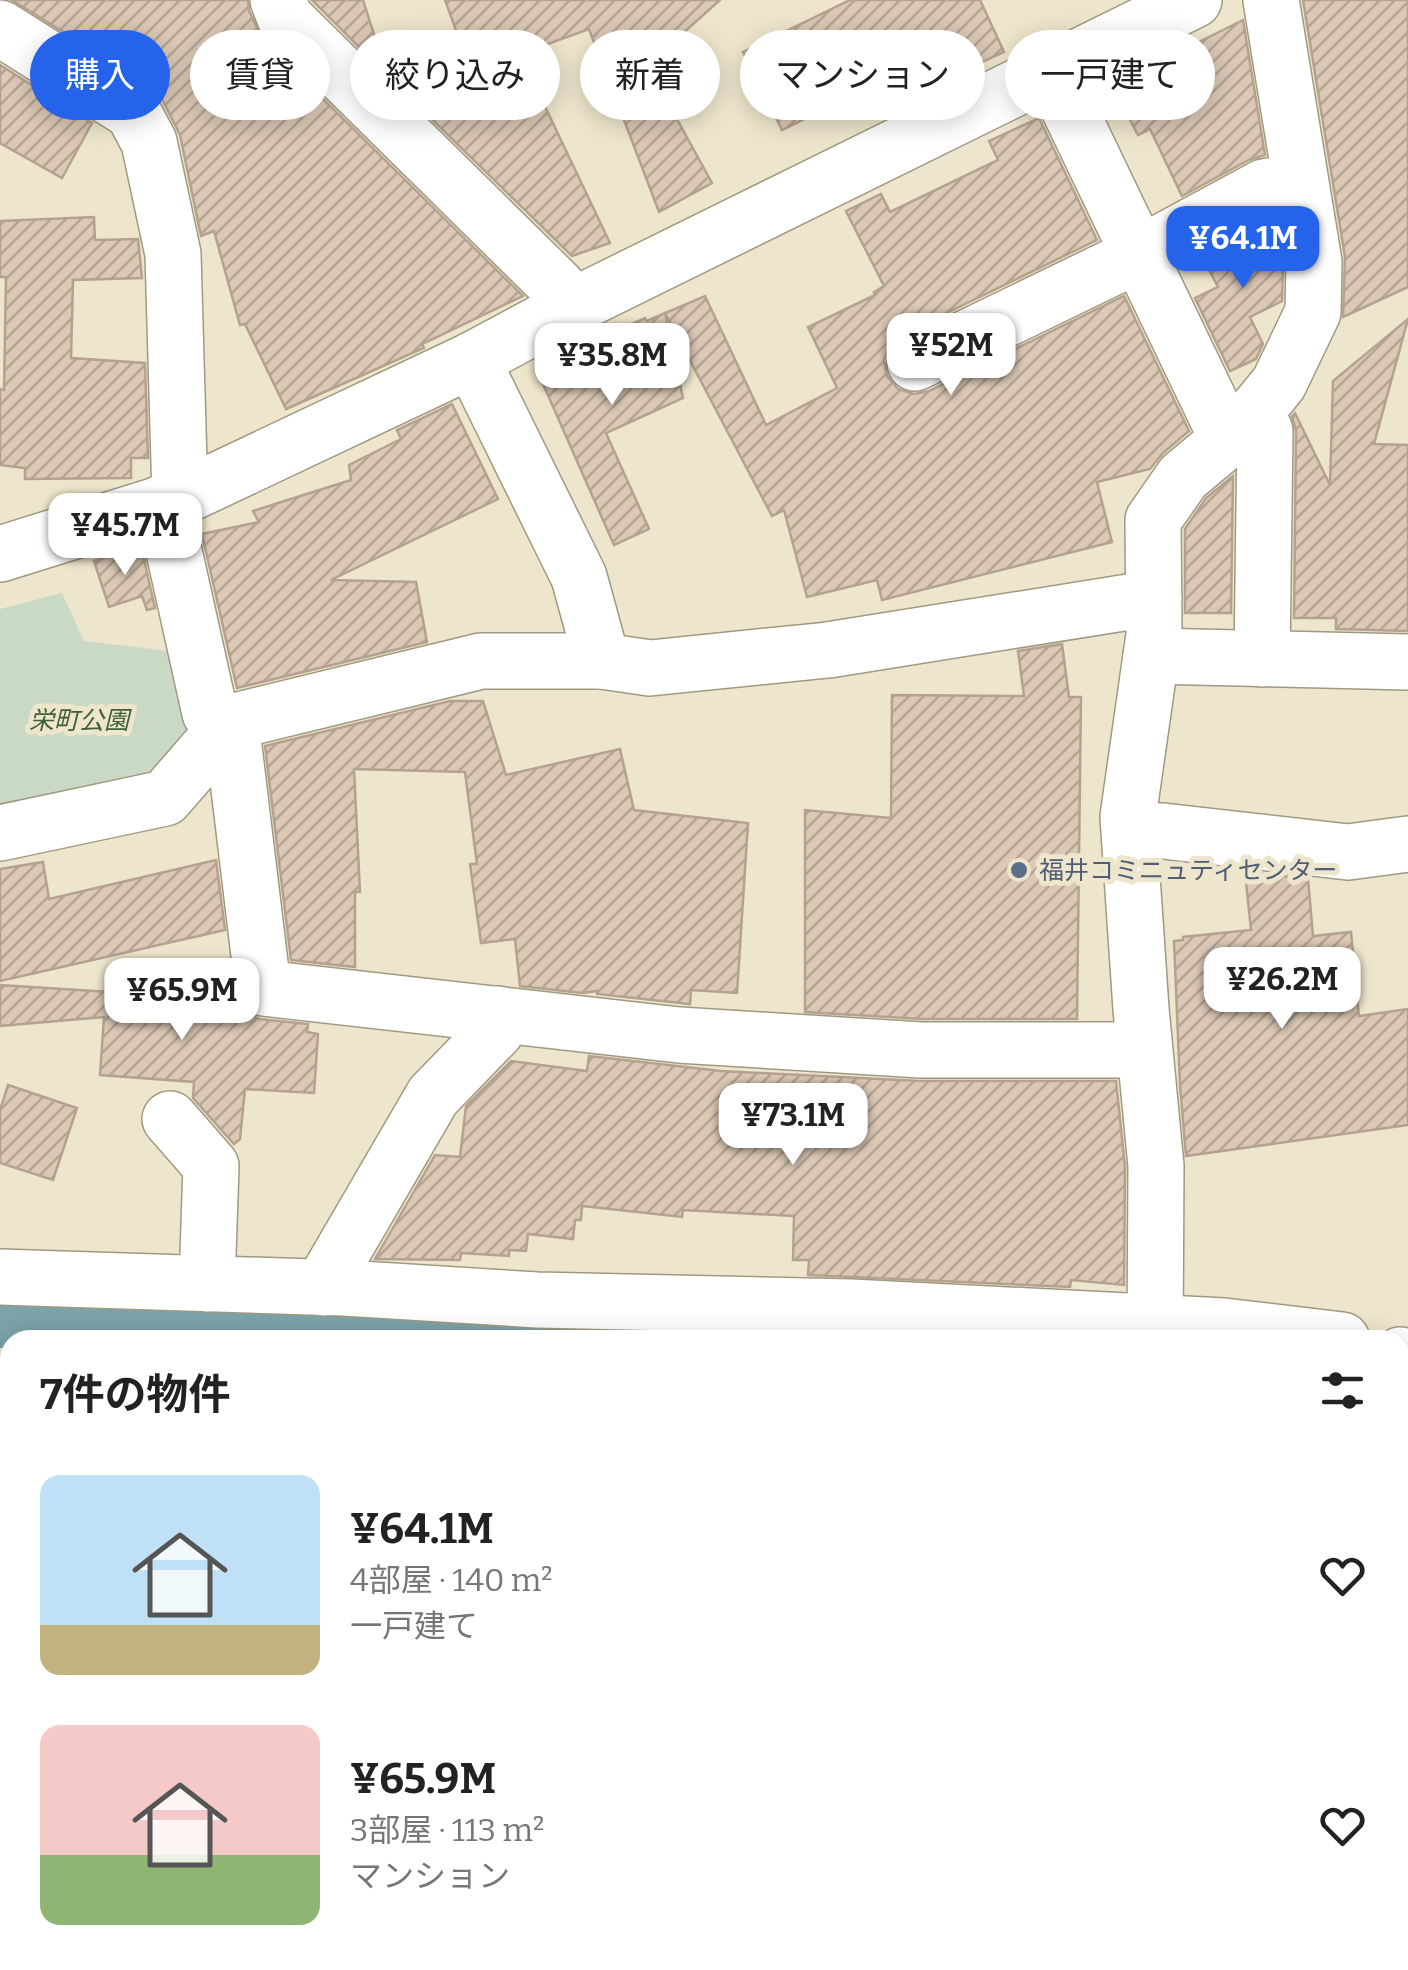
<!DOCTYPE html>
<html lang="ja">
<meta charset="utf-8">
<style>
body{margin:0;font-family:Bitter,"Noto Sans JP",serif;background:#f2f2f2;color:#222;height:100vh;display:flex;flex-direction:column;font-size:38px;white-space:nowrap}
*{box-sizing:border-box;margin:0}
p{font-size:32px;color:#767676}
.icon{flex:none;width:55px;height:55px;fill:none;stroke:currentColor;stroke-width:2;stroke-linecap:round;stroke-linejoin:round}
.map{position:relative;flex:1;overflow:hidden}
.side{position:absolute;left:0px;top:1330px;width:1410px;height:640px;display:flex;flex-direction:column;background:#fff;border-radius:30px 30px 0 0;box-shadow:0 5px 25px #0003}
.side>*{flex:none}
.hud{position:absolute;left:30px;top:30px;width:1350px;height:90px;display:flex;gap:20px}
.price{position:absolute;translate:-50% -85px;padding:0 22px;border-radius:20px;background:#fff;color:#222;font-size:32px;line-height:65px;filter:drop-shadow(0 2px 5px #0008)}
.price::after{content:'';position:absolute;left:50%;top:60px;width:30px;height:22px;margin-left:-15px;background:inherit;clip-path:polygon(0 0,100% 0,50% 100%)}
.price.selected{background:#2563eb;color:#fff}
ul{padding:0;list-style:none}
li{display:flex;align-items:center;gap:30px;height:250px;padding:0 40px}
li span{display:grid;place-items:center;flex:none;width:280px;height:200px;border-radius:20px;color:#555}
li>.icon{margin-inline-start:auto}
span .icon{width:120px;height:120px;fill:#fffc;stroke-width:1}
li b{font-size:42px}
h2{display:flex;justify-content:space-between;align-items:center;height:120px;padding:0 40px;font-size:42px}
.pill{padding:0 35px;border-radius:45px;background:#fff;box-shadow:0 5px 25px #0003;font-size:35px;line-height:90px}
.pill.selected{background:#2563eb;color:#fff}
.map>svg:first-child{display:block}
.forest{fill:url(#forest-firs)}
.park{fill:#cad9c5}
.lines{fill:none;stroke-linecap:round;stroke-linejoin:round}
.stream{stroke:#7ba3a9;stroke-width:14}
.river{stroke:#7ba3a9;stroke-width:82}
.building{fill:url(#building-hatch);stroke:#b4a28f;stroke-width:2.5}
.minor-casing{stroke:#a09981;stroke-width:58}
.major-casing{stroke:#a182a7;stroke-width:58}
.minor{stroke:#fff;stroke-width:55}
.major{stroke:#e7cbf1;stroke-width:55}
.service-dot{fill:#5c6f8a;stroke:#eee6cc;stroke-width:4}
.labels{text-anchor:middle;stroke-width:10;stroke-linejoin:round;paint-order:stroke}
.park-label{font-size:25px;font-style:italic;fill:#406037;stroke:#eee6cc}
.service-label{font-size:25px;fill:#4e5e75;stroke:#eee6cc;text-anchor:start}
</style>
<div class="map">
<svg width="1408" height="1970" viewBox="0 0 1408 1970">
<defs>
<pattern id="forest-firs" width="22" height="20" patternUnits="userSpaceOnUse" patternTransform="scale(2.5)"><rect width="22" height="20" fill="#cad9c5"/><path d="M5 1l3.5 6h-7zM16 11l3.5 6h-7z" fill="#afbbaa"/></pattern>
<pattern id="building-hatch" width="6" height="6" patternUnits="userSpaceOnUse" patternTransform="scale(2.5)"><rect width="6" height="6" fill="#dbc8b5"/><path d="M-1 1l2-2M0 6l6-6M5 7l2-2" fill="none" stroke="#b3a494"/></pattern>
</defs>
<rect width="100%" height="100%" fill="#eee6cc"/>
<polygon class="forest" points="1408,1727 1408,1970 481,1970 491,1960 1400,1960 1400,1729"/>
<polygon class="park" points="62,593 84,641 178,652 196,733 142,787 0,816 0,609"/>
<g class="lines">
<g class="stream">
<polyline points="1400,1887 1408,1893"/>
<polyline points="617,1970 676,1960"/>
</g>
<g class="river">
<polyline points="0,1307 742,1340"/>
<polyline points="1400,1391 1408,1394"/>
</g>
</g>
<g class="building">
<polygon points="12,0 248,0 249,11 263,40 523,296 422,344 424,348 286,409 245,324 240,325 214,231 201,236 180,135 161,97 132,74 127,62 123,69"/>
<polygon points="312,0 363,0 387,75"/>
<polygon points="445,0 720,0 614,95 589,29 520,54 610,243 572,256 401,89 466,58"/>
<polygon points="850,0 980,0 1004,52 943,80 946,86 891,112 877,83 782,130 743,52"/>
<polygon points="1303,0 1408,0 1408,287 1343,317 1345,257"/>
<polygon points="1243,20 1265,155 1249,160 1182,196 1150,129 1138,135 1112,85"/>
<polygon points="0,65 92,123 62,178 0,143"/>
<polygon points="662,92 712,183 659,212 621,112"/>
<polygon points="1039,118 1097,240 901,335 889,346 884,360 887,376 898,389 914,394 929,391 1124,296 1189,431 1163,453 1150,469 1097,482 1112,542 882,600 877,580 807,597 784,510 772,516 665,313 705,296 766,425 837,388 808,327 875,295 874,292 884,286 846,211 881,194 890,212 998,160 989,141"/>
<polygon points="94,217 95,240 138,239 142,278 73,280 71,358 145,363 148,458 131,458 131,478 25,479 25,468 0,465 0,389 4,390 6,277 0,277 0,221"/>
<polygon points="1275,217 1283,264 1282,301 1250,317 1263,344 1256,359 1230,371 1195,298 1218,287 1202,256"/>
<polygon points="665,313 683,398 606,433 649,529 614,545 536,368 645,318 647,321"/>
<polygon points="1408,319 1374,444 1408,445 1408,631 1336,629 1336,618 1294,618 1296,431 1292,416 1295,413 1330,485 1333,381"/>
<polygon points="452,404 498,499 331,580 416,582 427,642 237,688 202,534 259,522 253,511 351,480 349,465 401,439 397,430"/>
<polygon points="1233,476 1231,613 1185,613 1185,529 1206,498"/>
<polygon points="141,546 155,608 147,610 142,596 109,607 94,561"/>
<polygon points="1062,644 1069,697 1081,697 1077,1019 922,1019 805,1012 805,810 891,818 892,695 1024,696 1018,651"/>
<polygon points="450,701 483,701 506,775 620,749 634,810 748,823 737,993 691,990 690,1004 597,994 597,991 582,993 520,986 515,939 481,943 470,864 477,864 465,772 354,769 360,892 355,892 355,967 291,960 265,746"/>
<polygon points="216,860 225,930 0,981 0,869 43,862 49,899"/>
<polygon points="1245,872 1308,879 1313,936 1351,932 1359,1016 1408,1009 1408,1125 1186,1156 1180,1085 1174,941 1183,940 1183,937 1251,930"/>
<polygon points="0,985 235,1000 246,1014 259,1019 308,1024 307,1032 318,1034 314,1093 245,1089 240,1139 234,1144 193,1098 194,1082 100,1075 104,1017 0,1026"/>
<polygon points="589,1056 721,1071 919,1081 1116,1081 1125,1167 1124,1285 1071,1280 1070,1287 808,1275 809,1260 793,1260 794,1216 683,1210 682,1217 582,1206 581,1220 575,1220 573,1239 528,1234 526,1251 509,1250 509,1256 461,1253 460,1260 375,1259 435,1155 460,1157 466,1106 511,1061 587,1071"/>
<polygon points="8,1085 77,1108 53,1180 0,1163 0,1110"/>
</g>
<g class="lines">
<defs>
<g id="minor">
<polyline points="278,0 285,18 558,287 567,309"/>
<polyline points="0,28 133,112 149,142 173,254 180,498"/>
<polyline points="1051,71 1228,440"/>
<polyline points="472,360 579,577 602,661 650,668 828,650 1154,598"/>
<polyline points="915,363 1140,254 1264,187 1300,180"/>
<polyline points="1256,411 1265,431 1262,659"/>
<polyline points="163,502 210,713 223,732"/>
<polyline points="0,554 180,498 472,360 567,309 1194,0"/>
<polyline points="1151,656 1408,662"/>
<polyline points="231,722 263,988 679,1035 921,1050 1144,1050"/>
<polyline points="1130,830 1163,831 1348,852 1408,844"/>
<polyline points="0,833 165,798 231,722 481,661 602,661"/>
<polyline points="170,1119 211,1166 207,1284"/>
<polyline points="0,1277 344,1288 537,1300 851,1307 1224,1326 1342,1340"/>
<polyline points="324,1288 330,1273 433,1096 496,1031 498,1014"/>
<polyline points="1155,1340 1156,1166 1141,1009 1128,817 1154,635 1153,520 1183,477 1244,426 1279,383 1313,312 1314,262 1271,0"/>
<polyline points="1400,1355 1408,1357"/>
<polyline points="1400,1636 1408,1629"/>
</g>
<g id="major">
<polyline points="1400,1465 1408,1463"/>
<polyline points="0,1814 10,1810"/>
</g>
</defs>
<use href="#minor" class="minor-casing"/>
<use href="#major" class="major-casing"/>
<use href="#minor" class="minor"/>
<use href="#major" class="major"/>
</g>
<circle class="service-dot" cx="1019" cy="870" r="10"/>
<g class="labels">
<g class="park-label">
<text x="79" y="729">栄町公園</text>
</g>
<g class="service-label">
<text x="1039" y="879">福井コミニュティセンター</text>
</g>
</g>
</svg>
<b class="price selected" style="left:1243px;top:291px">¥64.1M</b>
<b class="price" style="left:951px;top:398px">¥52M</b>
<b class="price" style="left:612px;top:408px">¥35.8M</b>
<b class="price" style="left:125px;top:578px">¥45.7M</b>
<b class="price" style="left:1282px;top:1032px">¥26.2M</b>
<b class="price" style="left:182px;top:1043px">¥65.9M</b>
<b class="price" style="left:793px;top:1168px">¥73.1M</b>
<div class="hud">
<a class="pill selected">購入</a>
<a class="pill">賃貸</a>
<a class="pill">絞り込み</a>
<a class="pill">新着</a>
<a class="pill">マンション</a>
<a class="pill">一戸建て</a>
</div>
<section class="side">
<h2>7件の物件<svg class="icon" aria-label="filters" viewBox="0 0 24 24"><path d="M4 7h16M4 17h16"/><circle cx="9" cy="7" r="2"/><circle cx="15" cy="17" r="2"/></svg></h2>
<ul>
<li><span style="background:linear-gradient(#bfe0f5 75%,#c2b280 0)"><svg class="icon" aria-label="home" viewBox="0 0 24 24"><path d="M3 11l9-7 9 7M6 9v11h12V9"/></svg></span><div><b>¥64.1M</b><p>4部屋 · 140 m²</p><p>一戸建て</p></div><svg class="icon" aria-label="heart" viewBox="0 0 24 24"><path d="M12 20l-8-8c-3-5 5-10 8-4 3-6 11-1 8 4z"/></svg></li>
<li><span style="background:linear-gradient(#f6c9c9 65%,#8fb573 0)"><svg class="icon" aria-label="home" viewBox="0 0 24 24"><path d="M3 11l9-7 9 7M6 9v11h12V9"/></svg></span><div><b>¥65.9M</b><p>3部屋 · 113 m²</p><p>マンション</p></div><svg class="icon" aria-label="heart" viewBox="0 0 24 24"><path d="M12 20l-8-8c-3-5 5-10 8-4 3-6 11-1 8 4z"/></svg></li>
</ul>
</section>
</div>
